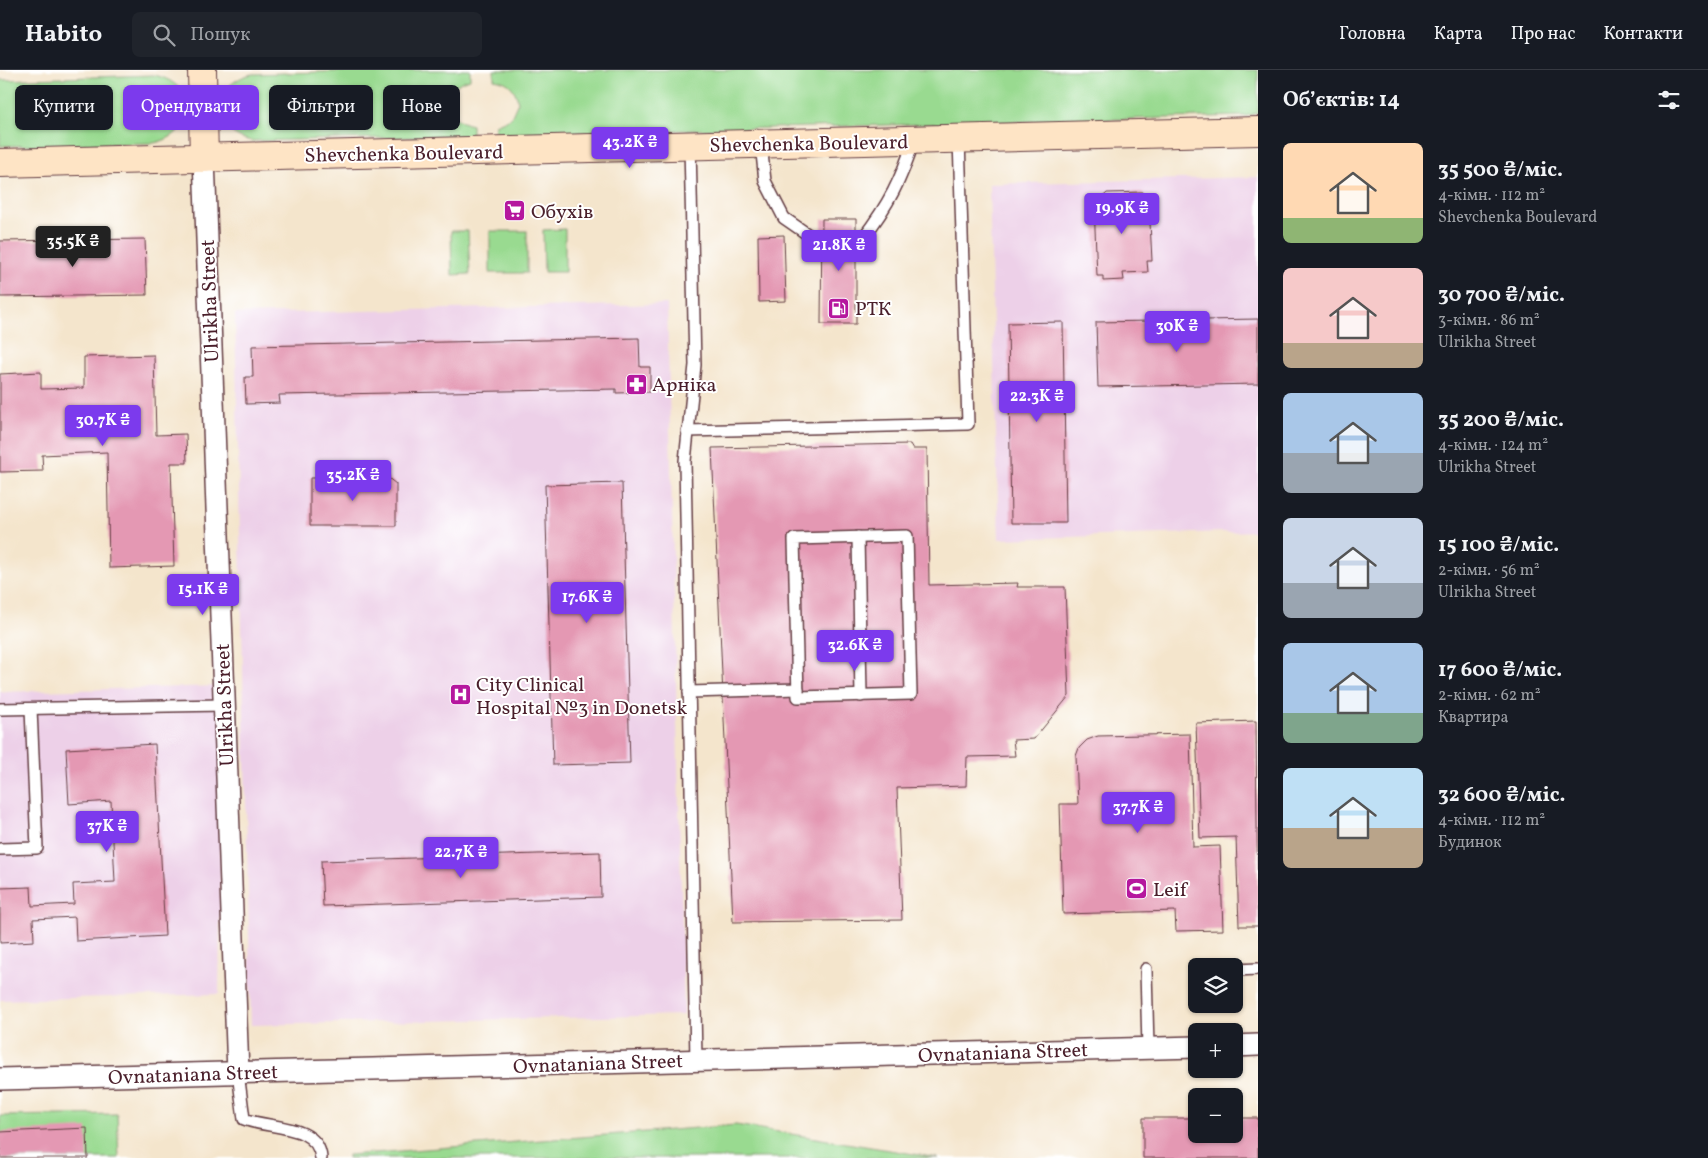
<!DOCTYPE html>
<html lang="uk">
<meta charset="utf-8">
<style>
body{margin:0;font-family:Vollkorn,serif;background:#20242c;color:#f1f3f6;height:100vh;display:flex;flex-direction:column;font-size:19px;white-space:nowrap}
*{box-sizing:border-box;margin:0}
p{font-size:16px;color:#9ea1a6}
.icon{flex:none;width:28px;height:28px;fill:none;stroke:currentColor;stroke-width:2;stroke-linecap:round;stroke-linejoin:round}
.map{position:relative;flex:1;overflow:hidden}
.sheet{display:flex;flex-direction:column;background:#171b24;width:450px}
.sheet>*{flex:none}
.top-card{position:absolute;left:15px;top:15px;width:475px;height:45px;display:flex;gap:10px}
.tools{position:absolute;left:1188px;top:888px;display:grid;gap:10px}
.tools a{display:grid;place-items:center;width:55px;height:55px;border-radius:8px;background:#171b24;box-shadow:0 1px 4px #0004;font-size:25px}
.price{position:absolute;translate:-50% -42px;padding:0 11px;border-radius:5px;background:#7c3aed;color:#fff;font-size:16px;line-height:32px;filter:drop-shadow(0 1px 2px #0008)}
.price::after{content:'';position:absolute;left:50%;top:30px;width:15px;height:11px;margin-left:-8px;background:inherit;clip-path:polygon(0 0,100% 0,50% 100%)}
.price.selected{background:#222;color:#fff}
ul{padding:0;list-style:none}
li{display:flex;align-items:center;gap:15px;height:125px;padding:0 25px}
li span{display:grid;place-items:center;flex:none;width:140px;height:100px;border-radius:8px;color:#555}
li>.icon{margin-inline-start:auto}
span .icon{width:60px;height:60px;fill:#fffc;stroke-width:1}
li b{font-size:21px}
h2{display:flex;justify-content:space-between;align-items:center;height:60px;padding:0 25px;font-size:21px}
.tag{padding:0 18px;border-radius:8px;background:#171b24;box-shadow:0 1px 4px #0004;font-size:18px;line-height:45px}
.tag.selected{background:#7c3aed;color:#fff}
header{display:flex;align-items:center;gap:30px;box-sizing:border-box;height:70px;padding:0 25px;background:#171b24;border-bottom:1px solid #363941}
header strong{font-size:24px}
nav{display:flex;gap:28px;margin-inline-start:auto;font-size:18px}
.search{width:350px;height:45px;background:#20242c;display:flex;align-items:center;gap:12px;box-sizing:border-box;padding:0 18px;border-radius:8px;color:#9ea1a6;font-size:19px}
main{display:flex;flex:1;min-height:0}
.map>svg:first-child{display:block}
.built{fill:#edd0e8}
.green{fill:#99da90;stroke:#727c5e}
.building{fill:#e498b3}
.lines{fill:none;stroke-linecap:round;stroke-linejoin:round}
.lane-casing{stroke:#643d43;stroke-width:14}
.street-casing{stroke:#643d43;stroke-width:24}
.secondary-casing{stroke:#643d43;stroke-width:30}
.lane{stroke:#fff;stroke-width:11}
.street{stroke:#fff;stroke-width:21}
.secondary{stroke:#fee4c5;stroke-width:28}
.labels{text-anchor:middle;stroke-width:4;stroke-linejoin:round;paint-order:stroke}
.street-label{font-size:20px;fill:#4a1f2b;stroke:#fff}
.poi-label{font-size:20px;fill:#4a1f2b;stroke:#fff;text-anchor:start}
</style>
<header>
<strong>Habito</strong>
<div class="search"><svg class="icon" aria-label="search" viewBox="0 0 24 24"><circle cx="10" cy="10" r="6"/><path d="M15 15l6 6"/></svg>Пошук</div>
<nav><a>Головна</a><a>Карта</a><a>Про нас</a><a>Контакти</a></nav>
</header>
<main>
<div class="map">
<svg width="1258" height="1088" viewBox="0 0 1258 1088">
<rect width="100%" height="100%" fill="#fff"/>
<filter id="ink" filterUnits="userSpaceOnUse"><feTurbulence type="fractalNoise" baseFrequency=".02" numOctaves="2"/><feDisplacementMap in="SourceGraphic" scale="10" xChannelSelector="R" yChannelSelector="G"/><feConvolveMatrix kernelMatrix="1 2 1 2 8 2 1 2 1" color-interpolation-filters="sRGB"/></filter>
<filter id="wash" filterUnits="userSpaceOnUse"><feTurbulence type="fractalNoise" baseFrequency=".0096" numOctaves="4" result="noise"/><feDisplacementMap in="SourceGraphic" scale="20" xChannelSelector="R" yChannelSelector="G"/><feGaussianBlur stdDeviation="1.12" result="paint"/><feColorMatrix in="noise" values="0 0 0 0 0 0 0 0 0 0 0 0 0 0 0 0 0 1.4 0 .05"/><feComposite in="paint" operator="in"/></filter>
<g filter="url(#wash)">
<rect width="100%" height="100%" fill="#f4e5cc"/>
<g class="built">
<polygon points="1258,107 1258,461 999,469 989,114"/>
<polygon points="667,234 684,945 251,955 235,244"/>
<polygon points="223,616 219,924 0,930 0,622"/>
</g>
<g class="green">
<path d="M390,0h80v9c-30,7 -29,40 2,46v11l-220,5c-43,-8 -43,-57 0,-67z"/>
<path d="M494,0h764v43l-12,3 -751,19v-10l16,-7 7,-16c-3,-15 -10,-21 -24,-23z"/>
<path d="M154,5c45,9 45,59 0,68l-154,3v-66z"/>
<polygon points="565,159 565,202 544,202 543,160"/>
<polygon points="451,161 468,161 470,204 452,205"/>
<rect x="490" y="161" width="37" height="42"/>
<polygon points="117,1044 119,1088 0,1088 0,1046"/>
<polygon points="736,1055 938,1088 348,1088 348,1085"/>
</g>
<g id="blocks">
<g class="building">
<polygon points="1143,122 1144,133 1149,133 1152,191 1147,191 1148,202 1123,203 1124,210 1103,211 1103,206 1097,206 1094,135 1107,123"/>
<polygon points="822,149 856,149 856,254 821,254"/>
<polygon points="784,165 786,231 759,232 758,166"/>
<polygon points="145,169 147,225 0,227 0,171"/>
<polygon points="1258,249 1258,314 1098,317 1096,252"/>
<polygon points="1063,252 1066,453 1011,453 1008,253"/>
<polygon points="639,268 640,297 650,297 650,322 616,323 616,319 279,325 280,333 246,334 245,307 253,307 252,276"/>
<polygon points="154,285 156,365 186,364 187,393 171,393 174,496 109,498 107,382 42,385 43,401 0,402 0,304 41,302 41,319 84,318 84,287"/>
<polygon points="910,374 913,379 927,379 929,515 1018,513 1017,517 1065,517 1069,626 1034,669 1013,670 1015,686 967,687 966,716 897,718 902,850 733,852 712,378"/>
<polygon points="387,407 396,414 396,456 310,456 310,408"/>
<polygon points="622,413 630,693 553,695 545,415"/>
<polygon points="1256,651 1258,856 1239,856 1236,767 1200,768 1196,653"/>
<polygon points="1190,664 1193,777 1220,776 1223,860 1176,861 1175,841 1063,844 1060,734 1078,734 1076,686 1079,678 1087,670 1098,666"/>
<polygon points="155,674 165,866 76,871 75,847 33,849 34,871 0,873 0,818 31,817 32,836 74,834 73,814 115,812 111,731 69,734 66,679"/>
<polygon points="600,782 601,827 323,836 321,791"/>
<polygon points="1143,1048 1196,1048 1196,1064 1234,1064 1234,1048 1258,1048 1258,1088 1143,1088"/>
<polygon points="87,1058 88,1088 0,1088 0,1062"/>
</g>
</g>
</g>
<g filter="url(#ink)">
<use href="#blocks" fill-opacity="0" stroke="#643d43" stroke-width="1"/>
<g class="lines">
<defs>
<g id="lane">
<path d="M761,74l4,37 19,37 29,20h50c26,-34 38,-58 51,-98"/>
<polyline points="690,76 695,295 685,391 696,991"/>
<polyline points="687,361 968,354 959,69"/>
<polygon points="907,466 911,624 798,627 794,469"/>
<polyline points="858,467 861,626"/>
<polyline points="689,622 798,619"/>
<polyline points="0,639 224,635"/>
<polyline points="0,779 37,778 31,639"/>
<polyline points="1146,899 1148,978"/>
<polyline points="1236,900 1258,899"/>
<path d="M238,1003l6,46c24,10 74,4 77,39"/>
</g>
<g id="street">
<polyline points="204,88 238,1003"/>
<polyline points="1234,976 1258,975"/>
<polyline points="0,1009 1196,977"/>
</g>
<g id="secondary">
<polyline points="202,0 204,88"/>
<polyline points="0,93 1258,61"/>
</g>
</defs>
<use href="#lane" class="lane-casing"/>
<use href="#street" class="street-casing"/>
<use href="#secondary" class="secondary-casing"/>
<use href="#lane" class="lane"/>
<use href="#street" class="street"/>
<use href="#secondary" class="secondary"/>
</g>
</g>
<defs>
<symbol id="supermarket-square" viewBox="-11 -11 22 22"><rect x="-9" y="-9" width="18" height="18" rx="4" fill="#b5179e" stroke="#fff"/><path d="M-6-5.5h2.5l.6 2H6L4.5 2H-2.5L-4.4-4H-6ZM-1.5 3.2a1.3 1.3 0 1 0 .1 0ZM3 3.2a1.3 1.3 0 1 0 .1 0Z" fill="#fff"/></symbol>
<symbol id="fuel-square" viewBox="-11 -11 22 22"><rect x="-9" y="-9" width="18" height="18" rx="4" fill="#b5179e" stroke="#fff"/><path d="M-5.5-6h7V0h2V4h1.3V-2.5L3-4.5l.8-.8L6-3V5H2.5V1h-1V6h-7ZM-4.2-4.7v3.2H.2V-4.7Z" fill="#fff"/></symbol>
<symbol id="pharmacy-square" viewBox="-11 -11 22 22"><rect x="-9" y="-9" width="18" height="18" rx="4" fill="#b5179e" stroke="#fff"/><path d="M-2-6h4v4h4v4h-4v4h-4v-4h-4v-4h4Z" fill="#fff"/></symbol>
<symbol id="hospital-square" viewBox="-11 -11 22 22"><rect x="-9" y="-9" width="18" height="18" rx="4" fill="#b5179e" stroke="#fff"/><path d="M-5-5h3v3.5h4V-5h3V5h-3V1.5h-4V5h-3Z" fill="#fff"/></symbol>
<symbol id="stadium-square" viewBox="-11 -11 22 22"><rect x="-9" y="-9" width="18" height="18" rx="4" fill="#b5179e" stroke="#fff"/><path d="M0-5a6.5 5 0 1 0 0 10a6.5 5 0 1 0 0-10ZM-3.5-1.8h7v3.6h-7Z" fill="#fff"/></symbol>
</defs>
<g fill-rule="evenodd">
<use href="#supermarket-square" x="502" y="128" width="25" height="25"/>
<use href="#fuel-square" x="826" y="226" width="25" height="25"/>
<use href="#pharmacy-square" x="624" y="302" width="25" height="25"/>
<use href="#hospital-square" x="448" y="612" width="25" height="25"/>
<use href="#stadium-square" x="1124" y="806" width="25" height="25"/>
</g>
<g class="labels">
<g class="street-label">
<text transform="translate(809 73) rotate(-1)" y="7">Shevchenka Boulevard</text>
<text transform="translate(404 83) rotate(-1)" y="7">Shevchenka Boulevard</text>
<text transform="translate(209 231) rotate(-92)" y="7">Ulrikha Street</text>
<text transform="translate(224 635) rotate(-92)" y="7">Ulrikha Street</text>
<text transform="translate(1003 982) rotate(-2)" y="7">Ovnataniana Street</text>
<text transform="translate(598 993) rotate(-2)" y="7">Ovnataniana Street</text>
<text transform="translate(193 1004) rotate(-2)" y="7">Ovnataniana Street</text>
</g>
<g class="poi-label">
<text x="531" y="148">Обухів</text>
<text x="855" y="245">РТК</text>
<text x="652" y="321">Арніка</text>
<text x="476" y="621">City Clinical<tspan x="476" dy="23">Hospital №3 in Donetsk</tspan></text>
<text x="1153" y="826">Leif</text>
</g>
</g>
</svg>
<div class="tools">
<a><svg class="icon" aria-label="layers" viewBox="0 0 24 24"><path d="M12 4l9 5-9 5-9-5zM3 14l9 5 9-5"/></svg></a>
<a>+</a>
<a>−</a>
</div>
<b class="price" style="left:630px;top:99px">43.2K ₴</b>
<b class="price" style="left:1122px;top:165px">19.9K ₴</b>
<b class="price selected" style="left:73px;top:198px">35.5K ₴</b>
<b class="price" style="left:839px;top:202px">21.8K ₴</b>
<b class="price" style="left:1177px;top:283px">30K ₴</b>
<b class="price" style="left:1037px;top:353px">22.3K ₴</b>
<b class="price" style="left:103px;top:377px">30.7K ₴</b>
<b class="price" style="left:353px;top:432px">35.2K ₴</b>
<b class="price" style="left:203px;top:546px">15.1K ₴</b>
<b class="price" style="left:587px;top:554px">17.6K ₴</b>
<b class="price" style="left:855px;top:602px">32.6K ₴</b>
<b class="price" style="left:1138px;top:764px">37.7K ₴</b>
<b class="price" style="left:107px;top:783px">37K ₴</b>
<b class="price" style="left:461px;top:809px">22.7K ₴</b>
<div class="top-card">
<a class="tag">Купити</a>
<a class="tag selected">Орендувати</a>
<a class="tag">Фільтри</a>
<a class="tag">Нове</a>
</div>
</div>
<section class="sheet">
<h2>Об’єктів: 14<svg class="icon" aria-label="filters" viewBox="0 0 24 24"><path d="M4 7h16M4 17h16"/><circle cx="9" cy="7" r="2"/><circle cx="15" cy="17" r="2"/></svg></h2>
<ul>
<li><span style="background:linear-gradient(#ffd9b3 75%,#8fb573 0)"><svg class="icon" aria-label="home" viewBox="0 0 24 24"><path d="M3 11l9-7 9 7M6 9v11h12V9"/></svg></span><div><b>35 500 ₴/міс.</b><p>4-кімн. · 112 m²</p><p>Shevchenka Boulevard</p></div></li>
<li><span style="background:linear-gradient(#f6c9c9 75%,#b9a48a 0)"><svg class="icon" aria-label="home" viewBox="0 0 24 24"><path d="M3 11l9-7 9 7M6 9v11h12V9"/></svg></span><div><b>30 700 ₴/міс.</b><p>3-кімн. · 86 m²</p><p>Ulrikha Street</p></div></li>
<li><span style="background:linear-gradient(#a9c7e8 60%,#9aa5b1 0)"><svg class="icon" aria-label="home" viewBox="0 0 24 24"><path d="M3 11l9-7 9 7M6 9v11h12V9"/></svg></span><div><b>35 200 ₴/міс.</b><p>4-кімн. · 124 m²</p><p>Ulrikha Street</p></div></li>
<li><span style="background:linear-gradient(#c9d6e8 65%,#9aa5b1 0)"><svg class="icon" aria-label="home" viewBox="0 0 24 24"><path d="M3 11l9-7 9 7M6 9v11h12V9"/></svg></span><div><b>15 100 ₴/міс.</b><p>2-кімн. · 56 m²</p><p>Ulrikha Street</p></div></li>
<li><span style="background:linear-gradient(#a9c7e8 70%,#7fa58c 0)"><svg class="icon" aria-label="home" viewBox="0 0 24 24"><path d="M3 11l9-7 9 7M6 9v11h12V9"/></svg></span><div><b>17 600 ₴/міс.</b><p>2-кімн. · 62 m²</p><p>Квартира</p></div></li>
<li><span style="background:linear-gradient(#bfe0f5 60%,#b9a48a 0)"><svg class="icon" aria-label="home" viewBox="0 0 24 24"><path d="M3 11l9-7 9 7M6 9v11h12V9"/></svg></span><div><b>32 600 ₴/міс.</b><p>4-кімн. · 112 m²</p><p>Будинок</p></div></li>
</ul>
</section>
</main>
